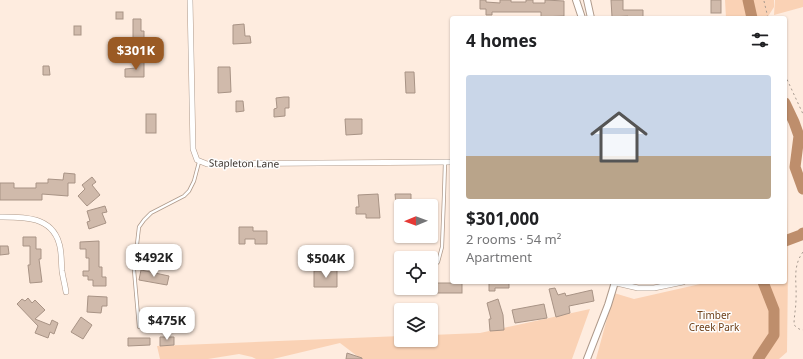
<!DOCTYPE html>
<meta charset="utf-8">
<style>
body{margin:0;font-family:"Noto Sans",sans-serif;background:#f6f6f6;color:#202124;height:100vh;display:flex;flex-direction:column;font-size:15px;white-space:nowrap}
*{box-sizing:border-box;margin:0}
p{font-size:13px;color:#757577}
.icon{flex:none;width:22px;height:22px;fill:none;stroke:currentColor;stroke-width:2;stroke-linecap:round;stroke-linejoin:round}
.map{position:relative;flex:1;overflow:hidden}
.panel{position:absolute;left:450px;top:16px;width:337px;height:268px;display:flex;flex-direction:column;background:#fff;border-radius:4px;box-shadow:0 1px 3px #0004}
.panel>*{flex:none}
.needle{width:26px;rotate:269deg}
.buttons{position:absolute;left:394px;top:199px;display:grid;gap:8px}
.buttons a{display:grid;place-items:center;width:44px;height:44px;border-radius:4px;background:#fff;box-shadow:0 1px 3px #0004;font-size:20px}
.price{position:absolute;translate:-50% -34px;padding:0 9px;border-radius:8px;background:#fff;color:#222;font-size:13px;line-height:26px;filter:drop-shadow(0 1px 2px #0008)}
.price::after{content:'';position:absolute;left:50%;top:24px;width:12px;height:9px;margin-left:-6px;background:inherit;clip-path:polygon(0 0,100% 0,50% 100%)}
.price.current{background:#9a5a24;color:#fff}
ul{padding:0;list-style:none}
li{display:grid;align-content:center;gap:8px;height:212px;padding:0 16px}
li+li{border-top:1px solid #e0e0e0}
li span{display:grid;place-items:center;height:124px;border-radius:4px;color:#555}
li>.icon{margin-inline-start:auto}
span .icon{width:72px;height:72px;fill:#fffc;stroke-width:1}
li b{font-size:17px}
h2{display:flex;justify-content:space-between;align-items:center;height:48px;padding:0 16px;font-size:17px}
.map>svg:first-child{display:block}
.green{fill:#fad2b5}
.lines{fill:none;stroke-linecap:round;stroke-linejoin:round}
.river{stroke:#be8e6c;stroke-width:11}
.building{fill:#d0baab;stroke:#a89385}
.service-casing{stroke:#af9a8b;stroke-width:4}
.minor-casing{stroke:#af9a8b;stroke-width:6}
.tertiary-casing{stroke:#af9a8b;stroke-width:8}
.path{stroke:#a5988e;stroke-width:1;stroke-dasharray:2 3;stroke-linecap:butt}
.service{stroke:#fff;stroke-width:2.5}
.minor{stroke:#fff;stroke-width:5}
.tertiary{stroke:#fff;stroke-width:6}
.labels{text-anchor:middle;stroke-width:3;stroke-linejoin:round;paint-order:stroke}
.street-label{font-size:10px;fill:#3a322c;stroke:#fdfdfd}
.park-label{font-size:10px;fill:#6f4019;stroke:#fdfdfd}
</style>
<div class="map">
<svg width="803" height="359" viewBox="0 0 803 359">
<rect width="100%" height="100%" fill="#feecdf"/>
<g class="green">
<polygon points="725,0 774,0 774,7 767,18 723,18 726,18"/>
<polygon points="775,0 803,0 803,7 774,15"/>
<polygon points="785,187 787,198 788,268 787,352 779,359 596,359 614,293 634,299 709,282 785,282"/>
<polygon points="590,309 572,359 361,359 340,343 273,359 256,359 252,357 239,354 208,359 160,359 157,346 401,336 401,340 431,340 431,335 480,333"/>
</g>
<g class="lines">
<g class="river">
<polyline points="748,0 752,18"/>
<polyline points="785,103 794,122 799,136 795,167 803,189"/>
<polyline points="785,241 801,235 803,233"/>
<polyline points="758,359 774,335 774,310 763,282"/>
</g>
</g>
<g class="building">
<polygon points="480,0 486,0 486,2 500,3 500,0 511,0 511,2 526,2 526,0 533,0 533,3 545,3 545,0 564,1 564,16 541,17 541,12 492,12 492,15 486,15 486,9 480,9"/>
<polygon points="611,0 623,0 623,10 643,10 643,18 629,18 628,16 612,17"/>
<rect x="711" y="0" width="10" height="13"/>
<rect x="116" y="12" width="7" height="7"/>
<polygon points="133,19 141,19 141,31 144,31 144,42 133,42"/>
<polygon points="244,24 245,36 250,36 251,43 233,44 233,25"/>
<rect x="74" y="26" width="7" height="9"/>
<polygon points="136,61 144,61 144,77 125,77 125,69 136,68"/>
<polygon points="43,66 49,66 50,75 43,75"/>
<polygon points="218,67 230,67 231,92 218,93"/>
<polygon points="405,72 414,72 415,93 406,93"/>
<polygon points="284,97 289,97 289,108 285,108 285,116 274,117 274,109 277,108 276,98"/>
<polygon points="236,101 243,101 244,111 236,112"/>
<rect x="146" y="114" width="10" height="19"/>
<polygon points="345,119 362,119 362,134 346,135"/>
<polygon points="64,173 75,174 75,183 68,183 68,196 42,194 42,200 0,200 0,183 14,183 14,188 36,188 36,183 48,183 48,179 63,180"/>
<polygon points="92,177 96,182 92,185 100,195 87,206 78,196 85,189 82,185"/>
<polygon points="378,194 380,218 366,218 366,214 356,214 356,207 359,207 358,195"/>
<polygon points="395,194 411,194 411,206 396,205"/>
<polygon points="105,206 107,212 102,213 106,223 89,229 87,222 90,221 87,211"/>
<polygon points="239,227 253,227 253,231 267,231 267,244 255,244 255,239 245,239 245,244 239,244"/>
<polygon points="23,237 36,237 36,249 41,249 41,259 39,259 42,282 30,283 28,265 30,265 30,246 23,246"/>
<polygon points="99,241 99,267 102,267 102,277 106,277 106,286 93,286 93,280 88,280 88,276 83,276 83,271 89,271 89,258 86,258 86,249 80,249 80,242"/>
<polygon points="0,246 8,246 9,254 0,255"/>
<polygon points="141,270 169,276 167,285 139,280"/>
<polygon points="337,270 337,287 314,287 314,271"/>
<polygon points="489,282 509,282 509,288 495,288 495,291 489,291"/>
<rect x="433" y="283" width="29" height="10"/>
<polygon points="555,288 558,295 565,293 566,296 592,290 594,301 569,306 570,313 556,317 549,289"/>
<polygon points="88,296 107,297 107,306 102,306 101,313 87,312"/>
<polygon points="28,298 32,303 35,300 45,310 35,319 50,325 52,320 58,323 54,334 50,332 48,338 35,333 38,326 17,304 22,299 25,301"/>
<polygon points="498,299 503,315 504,330 490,331 489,319 491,319 487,303"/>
<polygon points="544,304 547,318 515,323 512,310"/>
<polygon points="81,317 92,325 83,339 71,332"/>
<polygon points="160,337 174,337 174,345 160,346"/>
<polygon points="128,338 150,338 150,345 128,346"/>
<polygon points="347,353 362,358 362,359 346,359"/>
</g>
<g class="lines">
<defs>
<g id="service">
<polyline points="431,269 438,262 442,247 444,195 445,162"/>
<polyline points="139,327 134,270 139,227 144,220 151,213 184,196 189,191 194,181 199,162"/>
</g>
<g id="minor">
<polyline points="190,0 193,149 197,160 207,164 452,162"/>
<path d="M0,217c23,0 51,-1 59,26 3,9 2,19 3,28 1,7 3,14 4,21"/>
<polyline points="612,282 638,288 654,288 683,282"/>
</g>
<g id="tertiary">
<polyline points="576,0 582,18"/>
<polyline points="587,0 591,18"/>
<polyline points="587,359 608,305 615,282"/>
</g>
</defs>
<use href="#service" class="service-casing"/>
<use href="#minor" class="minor-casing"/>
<use href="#tertiary" class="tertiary-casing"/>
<g class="path">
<polyline points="764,1 768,18"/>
<polyline points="785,75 803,114"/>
<path d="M803,252c-11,15 -6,30 -7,47 0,9 -2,17 -2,26l5,4 4,1"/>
</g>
<use href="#service" class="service"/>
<use href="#minor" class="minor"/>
<use href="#tertiary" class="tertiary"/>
</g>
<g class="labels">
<g class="street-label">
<text transform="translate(244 163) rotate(1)" y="4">Stapleton Lane</text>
</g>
<g class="park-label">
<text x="714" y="319">Timber<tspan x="714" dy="12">Creek Park</tspan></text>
</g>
</g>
</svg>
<div class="buttons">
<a><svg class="needle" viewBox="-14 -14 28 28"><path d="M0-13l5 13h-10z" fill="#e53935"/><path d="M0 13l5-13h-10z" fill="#757577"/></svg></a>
<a><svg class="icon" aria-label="locate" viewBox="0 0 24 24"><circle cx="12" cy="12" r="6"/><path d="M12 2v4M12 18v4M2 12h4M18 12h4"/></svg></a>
<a><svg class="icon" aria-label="layers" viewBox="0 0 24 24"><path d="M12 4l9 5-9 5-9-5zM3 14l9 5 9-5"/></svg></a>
</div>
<b class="price current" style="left:136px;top:71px">$301K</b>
<b class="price" style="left:154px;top:278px">$492K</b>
<b class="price" style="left:326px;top:279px">$504K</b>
<b class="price" style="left:167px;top:341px">$475K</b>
<section class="panel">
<h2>4 homes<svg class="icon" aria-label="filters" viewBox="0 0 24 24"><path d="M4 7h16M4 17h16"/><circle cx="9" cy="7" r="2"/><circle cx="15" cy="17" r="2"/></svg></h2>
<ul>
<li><span style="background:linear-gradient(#c9d6e8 65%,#b9a48a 0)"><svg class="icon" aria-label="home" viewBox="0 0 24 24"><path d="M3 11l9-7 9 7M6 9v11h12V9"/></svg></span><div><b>$301,000</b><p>2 rooms · 54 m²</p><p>Apartment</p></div></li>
</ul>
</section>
</div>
